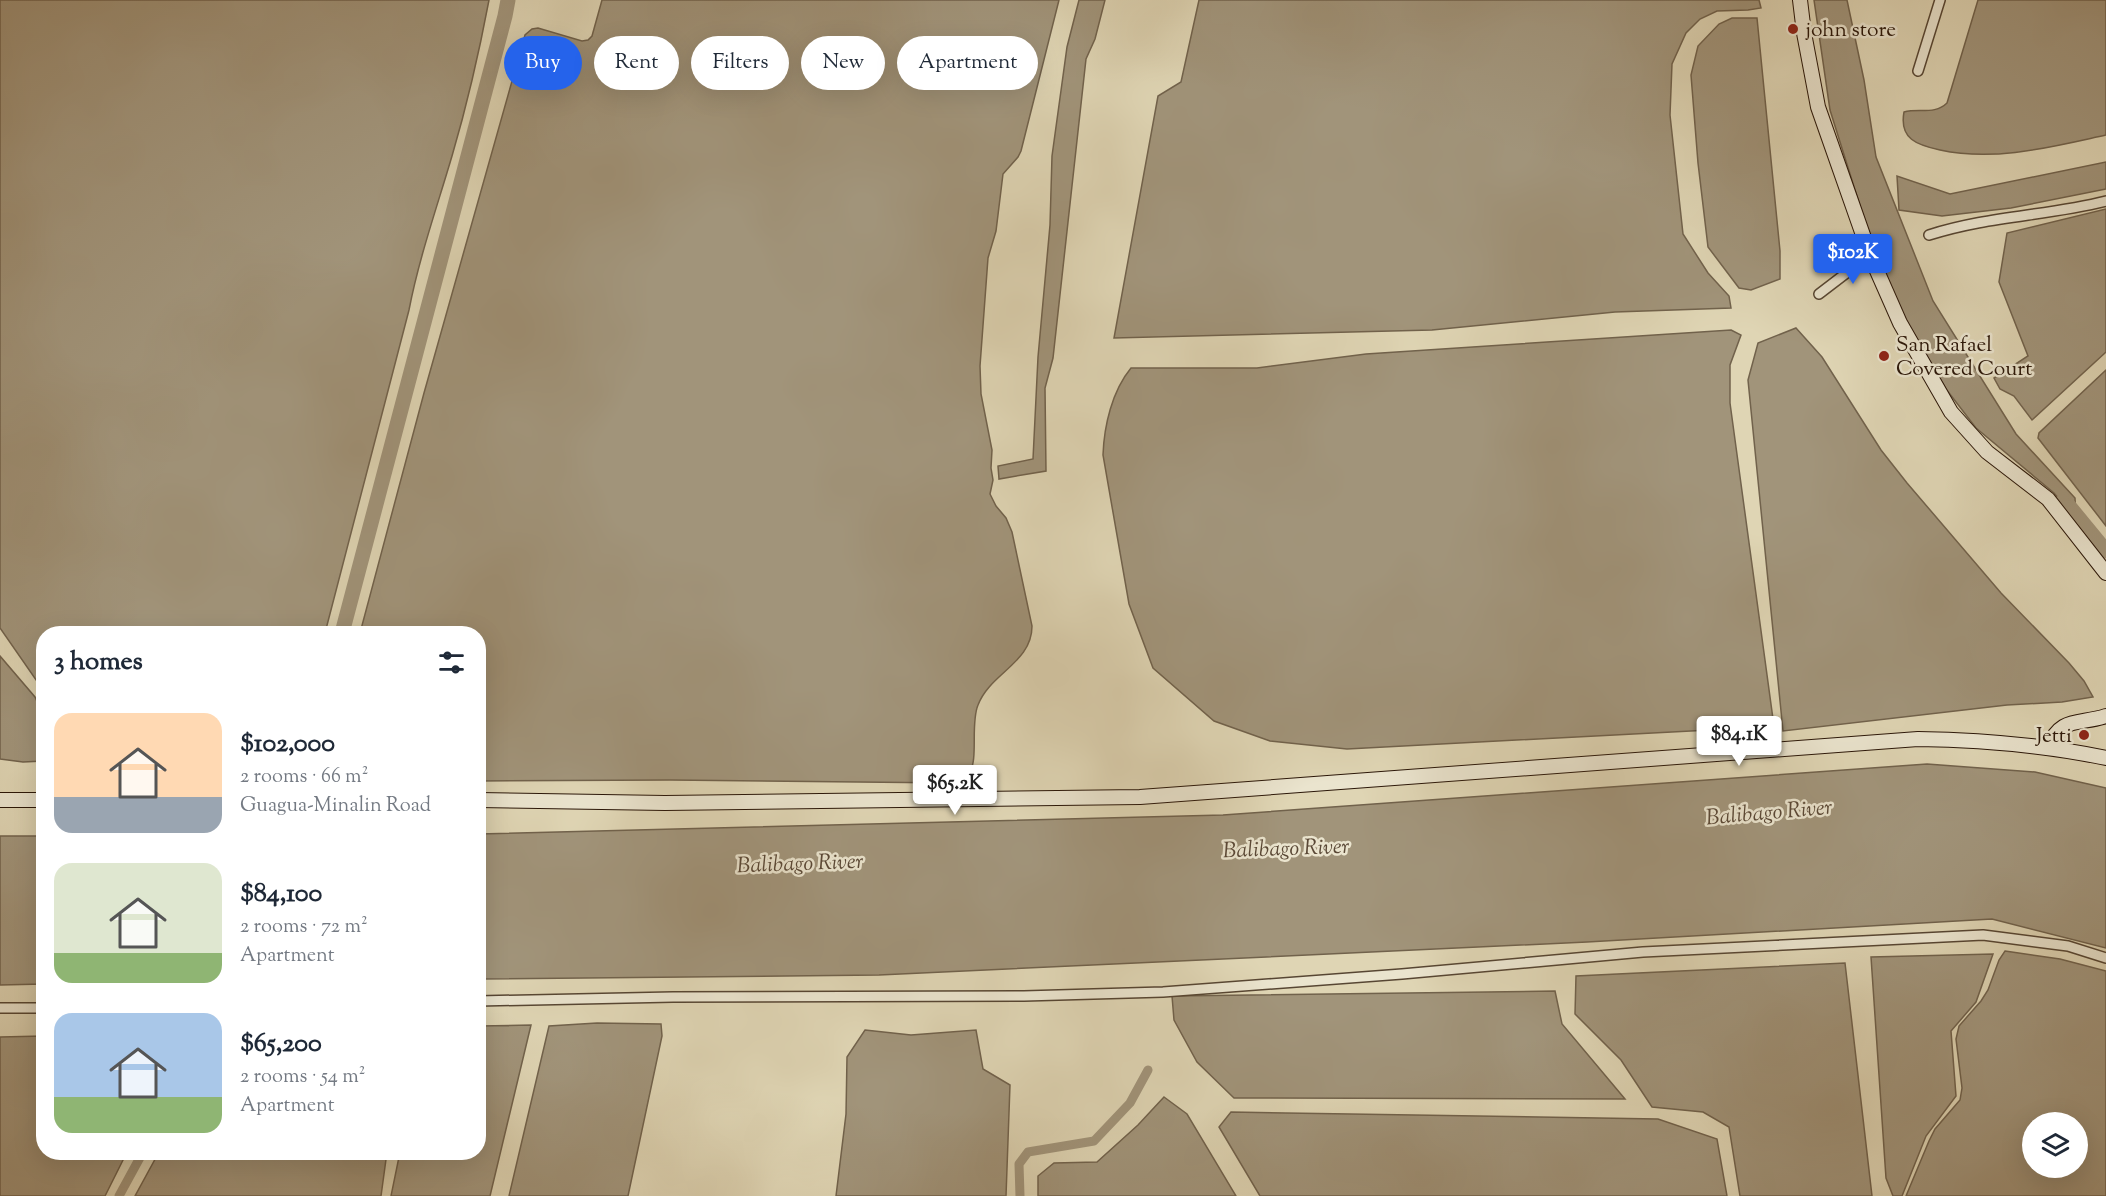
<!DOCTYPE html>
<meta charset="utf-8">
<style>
body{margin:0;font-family:"Sorts Mill Goudy",serif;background:#f6f6f7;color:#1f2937;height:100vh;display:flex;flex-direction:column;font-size:22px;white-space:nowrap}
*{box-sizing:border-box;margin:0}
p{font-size:20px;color:#747a83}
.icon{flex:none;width:33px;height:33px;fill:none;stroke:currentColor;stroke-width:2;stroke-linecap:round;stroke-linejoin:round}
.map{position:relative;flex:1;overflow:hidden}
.sheet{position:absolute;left:36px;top:626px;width:450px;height:534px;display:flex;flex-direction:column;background:#fff;border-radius:24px;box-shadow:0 6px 24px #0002}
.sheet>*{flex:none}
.guide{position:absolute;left:504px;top:36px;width:570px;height:54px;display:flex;gap:12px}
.fabs{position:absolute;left:2022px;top:1112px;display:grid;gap:12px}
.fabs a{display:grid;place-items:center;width:66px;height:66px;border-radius:50%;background:#fff;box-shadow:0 6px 24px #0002;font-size:30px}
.price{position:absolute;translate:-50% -51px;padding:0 14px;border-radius:6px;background:#fff;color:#222;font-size:20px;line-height:39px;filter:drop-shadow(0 2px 3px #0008)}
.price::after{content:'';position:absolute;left:50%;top:36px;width:18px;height:14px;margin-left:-9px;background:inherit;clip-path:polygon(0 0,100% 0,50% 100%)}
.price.current{background:#2563eb;color:#fff}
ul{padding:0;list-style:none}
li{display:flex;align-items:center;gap:18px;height:150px;padding:0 18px}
li span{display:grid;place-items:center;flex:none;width:168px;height:120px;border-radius:18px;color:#555}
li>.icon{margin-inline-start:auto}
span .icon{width:72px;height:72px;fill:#fffc;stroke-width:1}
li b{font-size:26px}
h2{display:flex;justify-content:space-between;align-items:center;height:72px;padding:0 18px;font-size:26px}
.pill{padding:0 21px;border-radius:27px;background:#fff;box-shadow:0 6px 24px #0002;font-size:21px;line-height:54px}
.pill.current{background:#2563eb;color:#fff}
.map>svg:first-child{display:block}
.water{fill:#a1947a;stroke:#71624c;stroke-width:1.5;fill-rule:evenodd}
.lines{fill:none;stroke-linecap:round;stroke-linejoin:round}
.canal{stroke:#a1947a;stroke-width:9}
.river{stroke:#a1947a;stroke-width:15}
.street-casing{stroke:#574633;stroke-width:12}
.secondary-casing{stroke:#2a1608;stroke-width:16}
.street{stroke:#eae4ce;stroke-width:9}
.secondary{stroke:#eae4ce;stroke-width:14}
.poi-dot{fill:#8f2418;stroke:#eae4ce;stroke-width:2}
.labels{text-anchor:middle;stroke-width:5;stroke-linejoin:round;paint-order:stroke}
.poi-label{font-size:21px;fill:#2a1608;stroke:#eae4ce;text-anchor:start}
.water-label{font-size:22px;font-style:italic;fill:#5a4836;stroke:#eae4ce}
</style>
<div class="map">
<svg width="2106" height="1196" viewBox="0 0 2106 1196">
<rect width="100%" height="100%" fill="#dfd5b4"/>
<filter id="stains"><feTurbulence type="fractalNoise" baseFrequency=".00333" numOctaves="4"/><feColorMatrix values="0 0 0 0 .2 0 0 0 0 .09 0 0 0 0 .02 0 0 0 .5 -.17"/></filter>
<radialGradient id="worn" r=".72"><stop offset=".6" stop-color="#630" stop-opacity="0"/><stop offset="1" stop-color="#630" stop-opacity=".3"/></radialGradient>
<g class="water">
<path d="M0,0h489c-10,53 -22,105 -37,156 -15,51 -33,102 -43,154l-84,323h-281l-1,57 -43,-62z"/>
<path d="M602,0h457l-38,151 -3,6 -15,17 -7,57 -8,27 -8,108 1,28 11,56 -1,18 2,12 -3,14 6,12 10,12 6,14 20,94c0,37 -42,47 -54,79 -8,19 1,54 -9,69 -3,6 -9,7 -15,9l-284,-3 -191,1 -1,-148h-118l64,-240 101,-358 7,-6 6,-1 44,13 6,-1 4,-4z"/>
<polygon points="1079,0 1105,0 1095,39 1086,59 1053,358 1045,388 1046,471 999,479 998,466 1033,459 1038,357 1050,225 1052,156 1067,47"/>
<polygon points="1199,0 1759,0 1761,8 1748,10 1717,11 1700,19 1686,33 1672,64 1670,115 1683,234 1708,273 1729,296 1731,308 1615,312 1432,330 1114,338 1158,96 1181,82"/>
<polygon points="1814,0 1847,0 1864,80 1876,157 1933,301 2016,434 2075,498 2076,519 2054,493 1976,428 1946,389 1894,300 1871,241 1830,110"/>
<path d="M1978,0h128v135c-55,12 -111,27 -166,15 -23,-5 -41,-11 -36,-38 15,-4 31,3 43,-9z"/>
<polygon points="1732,18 1757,18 1780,251 1780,279 1751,290 1739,288 1708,247 1698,163 1691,75 1698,46 1719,24"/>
<polygon points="2106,162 2106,189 2011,208 1942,216 1899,210 1897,176 1950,194"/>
<polygon points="2106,209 2106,352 2032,420 2014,396 2000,389 1994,378 2028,356 1999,282 2007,233"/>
<polygon points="1796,328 1822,357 1881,450 1907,483 2001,593 2069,663 2084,681 2093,697 2062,702 2007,705 1783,731 1748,380 1758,343"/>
<path d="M1731,330l10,5 -11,30v38l43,316 -2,5 -4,3 -420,22 -77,-8 -56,-20 -61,-53 -24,-64 -26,-149c1,-29 9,-64 28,-87h126l109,-14z"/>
<polygon points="2106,370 2106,526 2038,438 2039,433"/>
<polygon points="0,656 35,697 43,715 43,761 23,762 0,759"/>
<polygon points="1927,764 2035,772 2106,788 2106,948 1992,919 1587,942 879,975 479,979 479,834 1223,815"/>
<polygon points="0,836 43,836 43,984 0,985"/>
<path d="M2005,951l55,8 46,12v225h-200l23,-55 6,-12 25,-29 2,-12 -6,-49 3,-13 22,-25 7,-11 11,-30zM2032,1122h46v45h-46z"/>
<polygon points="1993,954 1976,1002 1951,1031 1956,1096 1926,1136 1902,1196 1893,1196 1886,1178 1871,957"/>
<polygon points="1845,963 1872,1196 1740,1196 1729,1127 1703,1112 1652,1107 1621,1060 1575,1014 1576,976"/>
<polygon points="1555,991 1562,1024 1625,1099 1234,1098 1197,1062 1174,1020 1172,996"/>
<polygon points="597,1023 661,1024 662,1036 628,1196 509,1196 549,1026"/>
<polygon points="531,1025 490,1196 391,1196 400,1152 478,1152 479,1026"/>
<polygon points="865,1030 911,1035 976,1030 983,1069 1010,1085 1006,1196 836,1196 846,1114 847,1057"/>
<polygon points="43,1036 44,1152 127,1152 105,1196 0,1196 0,1037"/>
<polygon points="1164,1097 1187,1114 1236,1196 1038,1196 1038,1176 1054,1163 1097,1162 1138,1125"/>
<polygon points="1231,1112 1658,1119 1717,1139 1727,1196 1260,1196 1219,1127"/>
<polygon points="159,1152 387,1152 381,1196 135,1196"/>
</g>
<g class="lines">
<g class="canal">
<polyline points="119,1196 143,1152"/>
<polyline points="1020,1196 1019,1164 1028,1152 1094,1141 1130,1103 1148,1070"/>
</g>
<g class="river">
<polyline points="2064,500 2106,551"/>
<polyline points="342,633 505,16 508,0"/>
</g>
<defs>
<g id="street">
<polyline points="1918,71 1940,0"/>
<path d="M1929,235c59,-19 117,-19 177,-34"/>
<polyline points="1819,294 1870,255"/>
<polyline points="478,1001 673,997 1024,996 1163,992 1402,974 1643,952 1983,935 2068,946 2106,958"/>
<polyline points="0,1008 44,1008"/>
</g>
<g id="secondary">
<polyline points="1800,0 1804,33 1818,107 1870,255 1900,323 1951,412 1987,452 2048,499 2106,573"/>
<path d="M2048,748c12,-32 31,-23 58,-32"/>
<polyline points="0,800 44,800"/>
<path d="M478,800l187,3 475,-6 778,-58c63,1 126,6 188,19"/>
</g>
</defs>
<use href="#street" class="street-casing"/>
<use href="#secondary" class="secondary-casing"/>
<use href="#street" class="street"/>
<use href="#secondary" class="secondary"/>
</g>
<g class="poi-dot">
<circle cx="1793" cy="29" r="6"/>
<circle cx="1884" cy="356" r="6"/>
<circle cx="2084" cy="735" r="6"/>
</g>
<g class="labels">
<g class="poi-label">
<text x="1805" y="36">john store</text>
<text x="1896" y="351">San Rafael<tspan x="1896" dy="24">Covered Court</tspan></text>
<text x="2072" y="742" text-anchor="end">Jetti</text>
</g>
<g class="water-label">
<text transform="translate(1769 811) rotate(-5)" y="8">Balibago River</text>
<text transform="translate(1286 847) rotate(-2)" y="8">Balibago River</text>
<text transform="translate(800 862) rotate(-2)" y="8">Balibago River</text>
</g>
</g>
<rect width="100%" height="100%" filter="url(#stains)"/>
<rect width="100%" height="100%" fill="url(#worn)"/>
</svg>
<div class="fabs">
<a><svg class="icon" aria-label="layers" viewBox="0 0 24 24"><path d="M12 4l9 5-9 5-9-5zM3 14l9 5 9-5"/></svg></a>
</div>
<b class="price current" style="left:1853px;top:285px">$102K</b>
<b class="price" style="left:1739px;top:767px">$84.1K</b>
<b class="price" style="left:955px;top:816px">$65.2K</b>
<div class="guide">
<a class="pill current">Buy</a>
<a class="pill">Rent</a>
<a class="pill">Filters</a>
<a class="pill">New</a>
<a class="pill">Apartment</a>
</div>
<section class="sheet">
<h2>3 homes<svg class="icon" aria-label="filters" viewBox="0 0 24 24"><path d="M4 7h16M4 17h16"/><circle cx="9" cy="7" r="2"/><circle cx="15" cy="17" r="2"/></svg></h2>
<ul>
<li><span style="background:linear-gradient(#ffd9b3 70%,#9aa5b1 0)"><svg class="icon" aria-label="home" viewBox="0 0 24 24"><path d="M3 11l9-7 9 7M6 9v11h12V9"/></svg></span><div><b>$102,000</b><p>2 rooms · 66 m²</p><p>Guagua-Minalin Road</p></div></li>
<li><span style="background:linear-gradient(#dfe7d0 75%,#8fb573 0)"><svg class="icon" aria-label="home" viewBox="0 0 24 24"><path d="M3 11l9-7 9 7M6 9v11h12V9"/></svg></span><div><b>$84,100</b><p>2 rooms · 72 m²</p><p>Apartment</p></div></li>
<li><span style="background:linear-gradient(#a9c7e8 70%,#8fb573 0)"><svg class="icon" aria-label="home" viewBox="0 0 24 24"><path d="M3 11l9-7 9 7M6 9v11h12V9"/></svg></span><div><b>$65,200</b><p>2 rooms · 54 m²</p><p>Apartment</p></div></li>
</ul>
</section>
</div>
